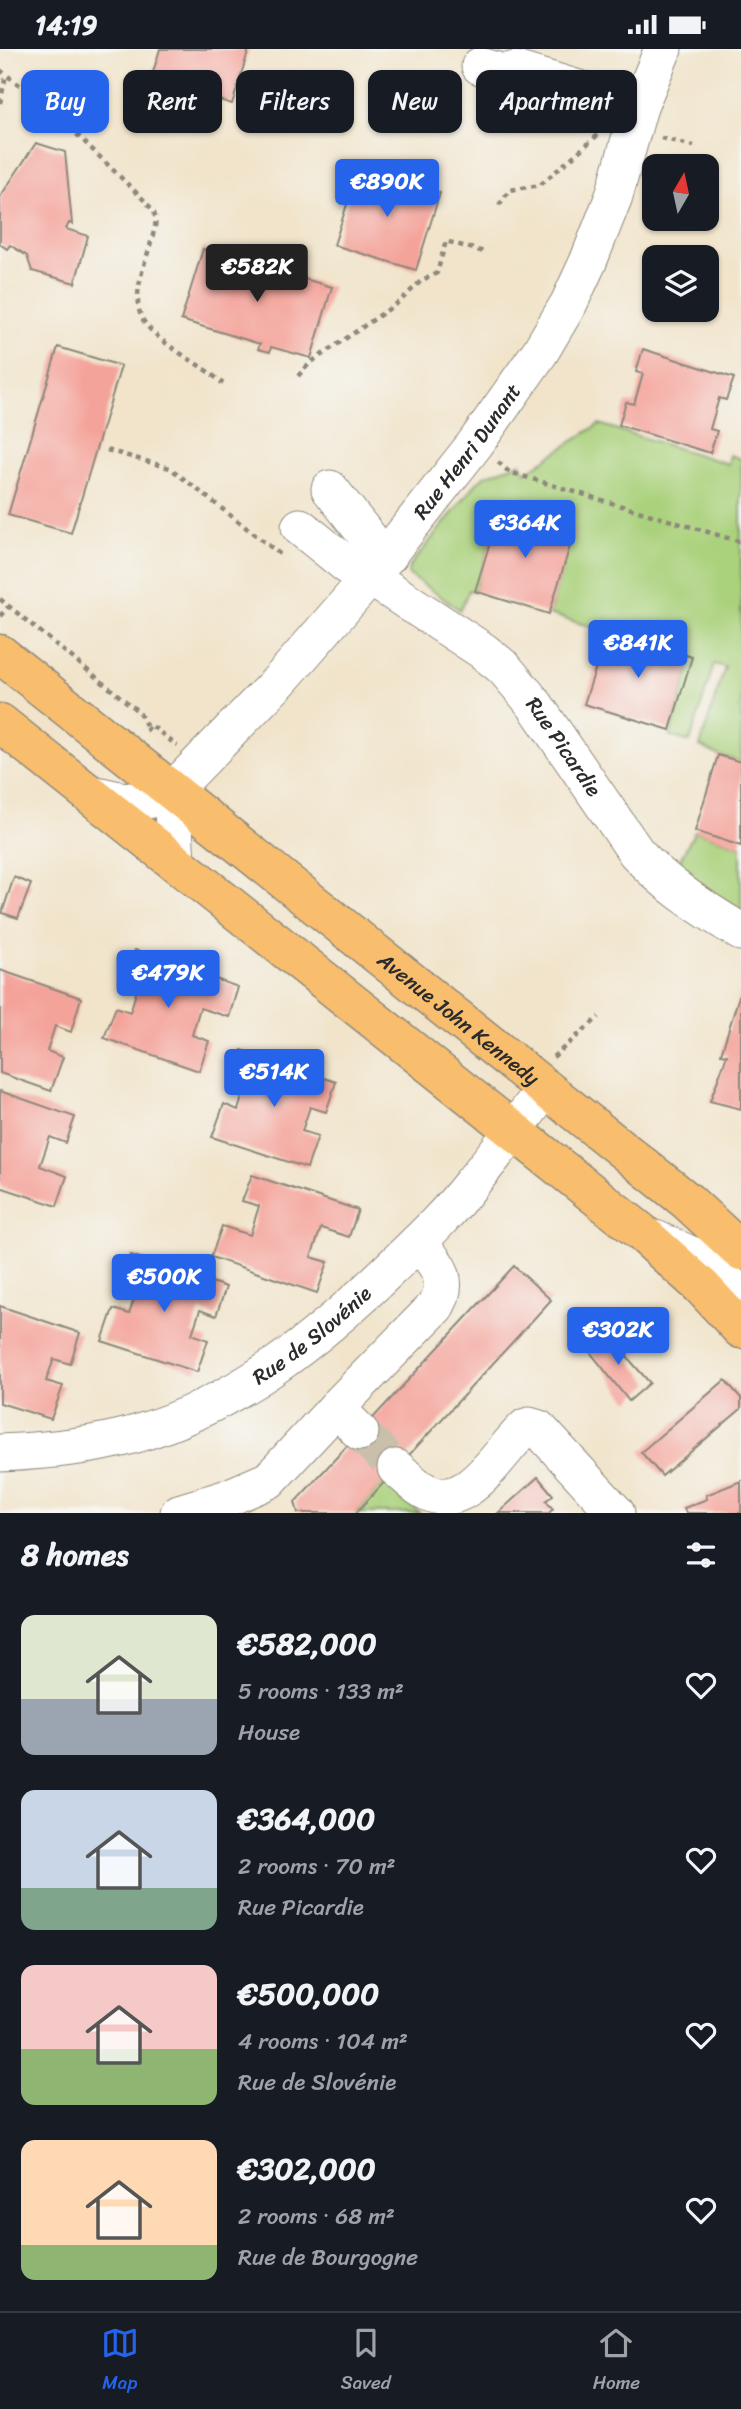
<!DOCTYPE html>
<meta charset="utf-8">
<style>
body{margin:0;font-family:Sriracha,sans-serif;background:#20242c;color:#f1f3f6;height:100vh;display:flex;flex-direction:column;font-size:26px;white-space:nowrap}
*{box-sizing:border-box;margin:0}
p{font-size:23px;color:#9ea1a6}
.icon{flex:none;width:38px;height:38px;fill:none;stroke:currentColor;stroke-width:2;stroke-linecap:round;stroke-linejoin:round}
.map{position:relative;height:1464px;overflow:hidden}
.drawer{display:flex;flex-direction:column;background:#171b24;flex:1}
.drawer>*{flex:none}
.banner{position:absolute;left:21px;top:21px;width:700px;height:63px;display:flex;gap:14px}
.needle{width:46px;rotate:9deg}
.fabs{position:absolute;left:642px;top:105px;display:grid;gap:14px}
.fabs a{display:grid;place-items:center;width:77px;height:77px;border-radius:14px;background:#171b24;box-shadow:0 2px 5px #0004;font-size:35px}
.price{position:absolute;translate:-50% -60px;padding:0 16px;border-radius:7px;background:#2563eb;color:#fff;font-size:23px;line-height:46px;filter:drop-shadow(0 2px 4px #0008)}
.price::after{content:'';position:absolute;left:50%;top:42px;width:21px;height:16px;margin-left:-10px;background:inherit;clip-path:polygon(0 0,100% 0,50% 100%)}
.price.current{background:#222;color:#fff}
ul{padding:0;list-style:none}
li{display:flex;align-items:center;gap:21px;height:175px;padding:0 21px}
li span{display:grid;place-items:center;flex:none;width:196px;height:140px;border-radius:14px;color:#555}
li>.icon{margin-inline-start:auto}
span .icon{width:84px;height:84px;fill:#fffc;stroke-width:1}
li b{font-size:30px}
h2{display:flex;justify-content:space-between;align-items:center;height:84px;padding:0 21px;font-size:30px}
.tag{padding:0 24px;border-radius:14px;background:#171b24;box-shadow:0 2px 5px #0004;font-size:24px;line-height:63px}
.tag.current{background:#2563eb;color:#fff}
.status{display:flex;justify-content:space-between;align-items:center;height:49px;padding:0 35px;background:#171b24;direction:ltr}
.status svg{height:19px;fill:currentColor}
.dock{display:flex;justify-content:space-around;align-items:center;height:98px;border-top:2px solid #363941;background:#171b24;font-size:19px;color:#9ea1a6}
.dock a{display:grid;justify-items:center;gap:4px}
.dock .current{color:#2563eb}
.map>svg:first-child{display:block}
.green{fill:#aad17c;stroke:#6a7e54;stroke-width:2}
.building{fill:#f4a39a}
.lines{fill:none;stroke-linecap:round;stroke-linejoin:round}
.minor-tunnel{stroke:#c9bfab;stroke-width:37;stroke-dasharray:37 18;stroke-linecap:butt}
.minor-casing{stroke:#8e887b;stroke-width:39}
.major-casing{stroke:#8e887b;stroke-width:41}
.path{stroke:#8e887b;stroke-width:4.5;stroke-dasharray:5 5;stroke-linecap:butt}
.minor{stroke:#fff;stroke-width:37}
.major{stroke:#f9be6d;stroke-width:38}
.labels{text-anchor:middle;stroke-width:5;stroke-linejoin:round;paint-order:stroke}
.street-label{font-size:21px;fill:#2b2b2b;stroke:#f6f6f2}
</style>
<div class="status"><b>14:19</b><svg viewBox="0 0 49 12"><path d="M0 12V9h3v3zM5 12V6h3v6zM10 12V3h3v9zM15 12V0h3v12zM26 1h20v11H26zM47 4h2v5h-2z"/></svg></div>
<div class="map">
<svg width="741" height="1464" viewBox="0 0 741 1464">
<rect width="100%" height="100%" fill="#f6f6f2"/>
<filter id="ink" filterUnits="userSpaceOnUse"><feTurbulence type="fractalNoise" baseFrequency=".0143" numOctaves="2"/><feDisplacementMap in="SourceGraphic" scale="14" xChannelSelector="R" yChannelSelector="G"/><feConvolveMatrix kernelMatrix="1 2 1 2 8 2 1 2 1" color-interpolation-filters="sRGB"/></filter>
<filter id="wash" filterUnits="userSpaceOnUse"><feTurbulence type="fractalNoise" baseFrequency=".00686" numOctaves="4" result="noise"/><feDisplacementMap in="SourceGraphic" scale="28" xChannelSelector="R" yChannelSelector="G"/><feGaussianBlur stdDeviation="1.57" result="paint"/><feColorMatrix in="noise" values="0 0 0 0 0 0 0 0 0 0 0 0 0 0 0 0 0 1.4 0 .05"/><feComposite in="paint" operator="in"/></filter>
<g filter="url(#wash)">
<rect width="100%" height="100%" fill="#f1e4cb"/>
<g class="green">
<polygon points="599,375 728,415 730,406 741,410 741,713 718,706 700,697 725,618 714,615 690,693 670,687 692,608 549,565 574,481 501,458 475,542 469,541 460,561 408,525 409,518 476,435 484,427 520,414 526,423"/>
<polygon points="695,782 741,797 741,871 673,824"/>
<polygon points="383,1434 420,1464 356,1464"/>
</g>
<g id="blocks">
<g class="building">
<polygon points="160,0 249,0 232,55 151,30"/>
<polygon points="36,94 65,103 72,175 69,174 66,180 88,187 75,234 32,222 27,207 10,196 7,200 0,195 0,148"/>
<polygon points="359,118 440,144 416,221 334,196"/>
<polygon points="203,200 332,238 311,309 271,298 270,303 258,300 260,295 181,271"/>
<polygon points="58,298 121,317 71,484 8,466"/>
<polygon points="643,300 734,329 726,351 719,349 710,380 717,382 710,404 619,376 626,353 634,355 643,325 636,323"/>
<polygon points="501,458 575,481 549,565 475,542"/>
<polygon points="608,581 692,608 670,681 584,655"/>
<polygon points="718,706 741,713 741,797 695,782"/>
<polygon points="14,828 31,835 18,869 2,864"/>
<polygon points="135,901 238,938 229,968 200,959 192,986 209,992 199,1022 104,989 116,958 130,963 138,938 123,933"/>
<polygon points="0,921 81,949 71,983 55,977 47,1002 63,1008 51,1042 0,1024"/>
<polygon points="740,944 741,944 741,1060 710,1052 727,1006 721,1005"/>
<polygon points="242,1001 336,1033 326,1063 310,1058 302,1082 318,1087 307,1119 212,1088 224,1055 238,1061 246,1036 232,1032"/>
<polygon points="0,1042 75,1068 66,1094 50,1088 40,1117 67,1127 57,1157 0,1138"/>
<polygon points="252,1126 358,1161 349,1188 321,1179 311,1208 328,1213 317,1244 211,1208 222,1177 250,1186 259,1157 242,1152"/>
<polygon points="131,1206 226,1238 216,1267 200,1261 192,1285 208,1291 197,1323 102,1292 113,1260 129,1265 137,1241 122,1235"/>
<polygon points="514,1217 551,1251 356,1464 298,1464 295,1453"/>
<polygon points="0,1257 80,1284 70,1315 54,1310 46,1332 63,1337 51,1370 0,1354"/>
<polygon points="605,1283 650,1334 629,1352 587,1299"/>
<polygon points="725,1331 741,1349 741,1360 662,1427 641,1403"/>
<polygon points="538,1428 553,1446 546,1452 553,1460 549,1464 498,1464"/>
<polygon points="741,1432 741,1464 686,1464 684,1459 707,1450 706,1446"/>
</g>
</g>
</g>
<g filter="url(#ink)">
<use href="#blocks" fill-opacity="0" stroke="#8e887b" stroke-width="2"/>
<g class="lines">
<polyline class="minor-tunnel" points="360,1383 396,1419"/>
<defs>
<g id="minor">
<polyline points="480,17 505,24 515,21 639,58"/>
<polyline points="330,440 371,492 389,506"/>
<polyline points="300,478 367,532"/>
<path id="s1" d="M370,528l113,74 21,17 31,37 101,147c30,34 67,56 105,80"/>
<polyline points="172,742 176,813"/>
<path id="s2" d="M88,744c36,8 49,15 84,-2l108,-111 90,-103 105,-133 65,-92 29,-49 19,-41 26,-66 25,-89 24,-58"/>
<polyline points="655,1190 700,1210 741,1245"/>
<path d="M360,1383l-24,-24 100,-102c16,-28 0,-42 -18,-64"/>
<path id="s3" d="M0,1404c45,-2 92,-6 136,-19 101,-30 180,-93 255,-166 28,-27 56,-53 80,-84 26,-31 50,-64 75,-96"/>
<path d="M396,1419c10,8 19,19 31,24 41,21 72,-41 99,-65l3,-1 10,3 77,84"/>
<polyline points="179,1464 225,1450 269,1431 336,1359"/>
</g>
<g id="major">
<path id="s4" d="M0,605l687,547 54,50"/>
<polyline points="0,674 641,1183 701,1237 741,1280"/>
</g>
</defs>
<use href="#minor" class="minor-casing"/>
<use href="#major" class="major-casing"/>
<g class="path">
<path d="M0,21l53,41 93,91c3,4 8,9 9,14 2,8 -2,18 -4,26 -6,22 -19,52 -10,74 10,25 62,48 82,68"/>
<polyline points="0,54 6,26"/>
<polyline points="661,89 694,97"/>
<polyline points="499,156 510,141 540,136 599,85"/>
<polyline points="298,327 310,314 399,253 421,232 437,224 446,192 484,203"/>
<polyline points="107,401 170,419 281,506"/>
<polyline points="498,413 509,423 741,493"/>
<polyline points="0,550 139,663 148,680"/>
<polyline points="0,567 8,558"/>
<polyline points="146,682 151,676 177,697"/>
<polyline points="553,1008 599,968"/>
</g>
<use href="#minor" class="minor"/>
<use href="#major" class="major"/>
</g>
</g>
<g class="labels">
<g class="street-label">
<text dy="7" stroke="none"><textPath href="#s2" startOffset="537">Rue Henri Dunant</textPath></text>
<text dy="7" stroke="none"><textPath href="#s1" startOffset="261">Rue Picardie</textPath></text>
<text dy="7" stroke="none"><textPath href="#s4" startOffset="586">Avenue John Kennedy</textPath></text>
<text dy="7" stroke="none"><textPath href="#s3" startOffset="341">Rue de Slovénie</textPath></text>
</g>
</g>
</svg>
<div class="fabs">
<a><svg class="needle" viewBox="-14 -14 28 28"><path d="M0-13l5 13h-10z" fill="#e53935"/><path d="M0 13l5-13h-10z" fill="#9ea1a6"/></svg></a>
<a><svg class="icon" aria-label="layers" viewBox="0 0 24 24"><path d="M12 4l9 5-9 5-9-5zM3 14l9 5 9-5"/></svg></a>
</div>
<b class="price" style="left:387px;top:170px">€890K</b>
<b class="price current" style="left:257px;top:255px">€582K</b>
<b class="price" style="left:525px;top:511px">€364K</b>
<b class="price" style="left:638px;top:631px">€841K</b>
<b class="price" style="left:168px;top:961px">€479K</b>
<b class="price" style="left:274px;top:1060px">€514K</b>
<b class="price" style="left:164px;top:1265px">€500K</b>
<b class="price" style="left:618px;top:1318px">€302K</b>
<div class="banner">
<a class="tag current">Buy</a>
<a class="tag">Rent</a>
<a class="tag">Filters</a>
<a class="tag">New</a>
<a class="tag">Apartment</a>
</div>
</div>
<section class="drawer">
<h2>8 homes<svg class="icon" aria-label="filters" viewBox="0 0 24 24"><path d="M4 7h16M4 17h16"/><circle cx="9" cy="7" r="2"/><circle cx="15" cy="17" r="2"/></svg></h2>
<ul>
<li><span style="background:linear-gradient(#dfe7d0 60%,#9aa5b1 0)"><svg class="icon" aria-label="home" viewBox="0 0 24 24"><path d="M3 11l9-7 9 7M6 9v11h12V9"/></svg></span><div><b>€582,000</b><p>5 rooms · 133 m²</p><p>House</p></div><svg class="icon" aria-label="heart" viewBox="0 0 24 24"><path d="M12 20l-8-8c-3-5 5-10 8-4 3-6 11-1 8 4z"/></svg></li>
<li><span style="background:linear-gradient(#c9d6e8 70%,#7fa58c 0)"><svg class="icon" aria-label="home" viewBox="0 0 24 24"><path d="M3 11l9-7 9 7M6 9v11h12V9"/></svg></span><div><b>€364,000</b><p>2 rooms · 70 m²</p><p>Rue Picardie</p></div><svg class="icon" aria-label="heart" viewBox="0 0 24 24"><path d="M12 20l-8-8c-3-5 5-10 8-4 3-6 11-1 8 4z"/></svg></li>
<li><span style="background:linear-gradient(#f6c9c9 60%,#8fb573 0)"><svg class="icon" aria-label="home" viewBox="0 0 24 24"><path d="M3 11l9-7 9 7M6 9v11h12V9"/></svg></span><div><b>€500,000</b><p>4 rooms · 104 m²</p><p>Rue de Slovénie</p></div><svg class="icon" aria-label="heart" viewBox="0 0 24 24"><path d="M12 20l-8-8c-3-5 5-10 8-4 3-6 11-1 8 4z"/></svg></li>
<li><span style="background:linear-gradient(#ffd9b3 75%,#8fb573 0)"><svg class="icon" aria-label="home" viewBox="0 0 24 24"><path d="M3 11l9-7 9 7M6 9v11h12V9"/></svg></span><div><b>€302,000</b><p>2 rooms · 68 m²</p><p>Rue de Bourgogne</p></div><svg class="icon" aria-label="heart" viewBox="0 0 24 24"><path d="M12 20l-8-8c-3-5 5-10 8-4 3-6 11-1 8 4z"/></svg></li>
</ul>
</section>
<nav class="dock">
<a class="current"><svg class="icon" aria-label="map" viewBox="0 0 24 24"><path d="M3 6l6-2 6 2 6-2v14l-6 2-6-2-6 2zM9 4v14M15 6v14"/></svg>Map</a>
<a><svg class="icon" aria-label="saved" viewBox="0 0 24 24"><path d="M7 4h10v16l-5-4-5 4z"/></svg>Saved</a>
<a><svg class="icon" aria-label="home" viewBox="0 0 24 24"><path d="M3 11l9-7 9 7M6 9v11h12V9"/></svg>Home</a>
</nav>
